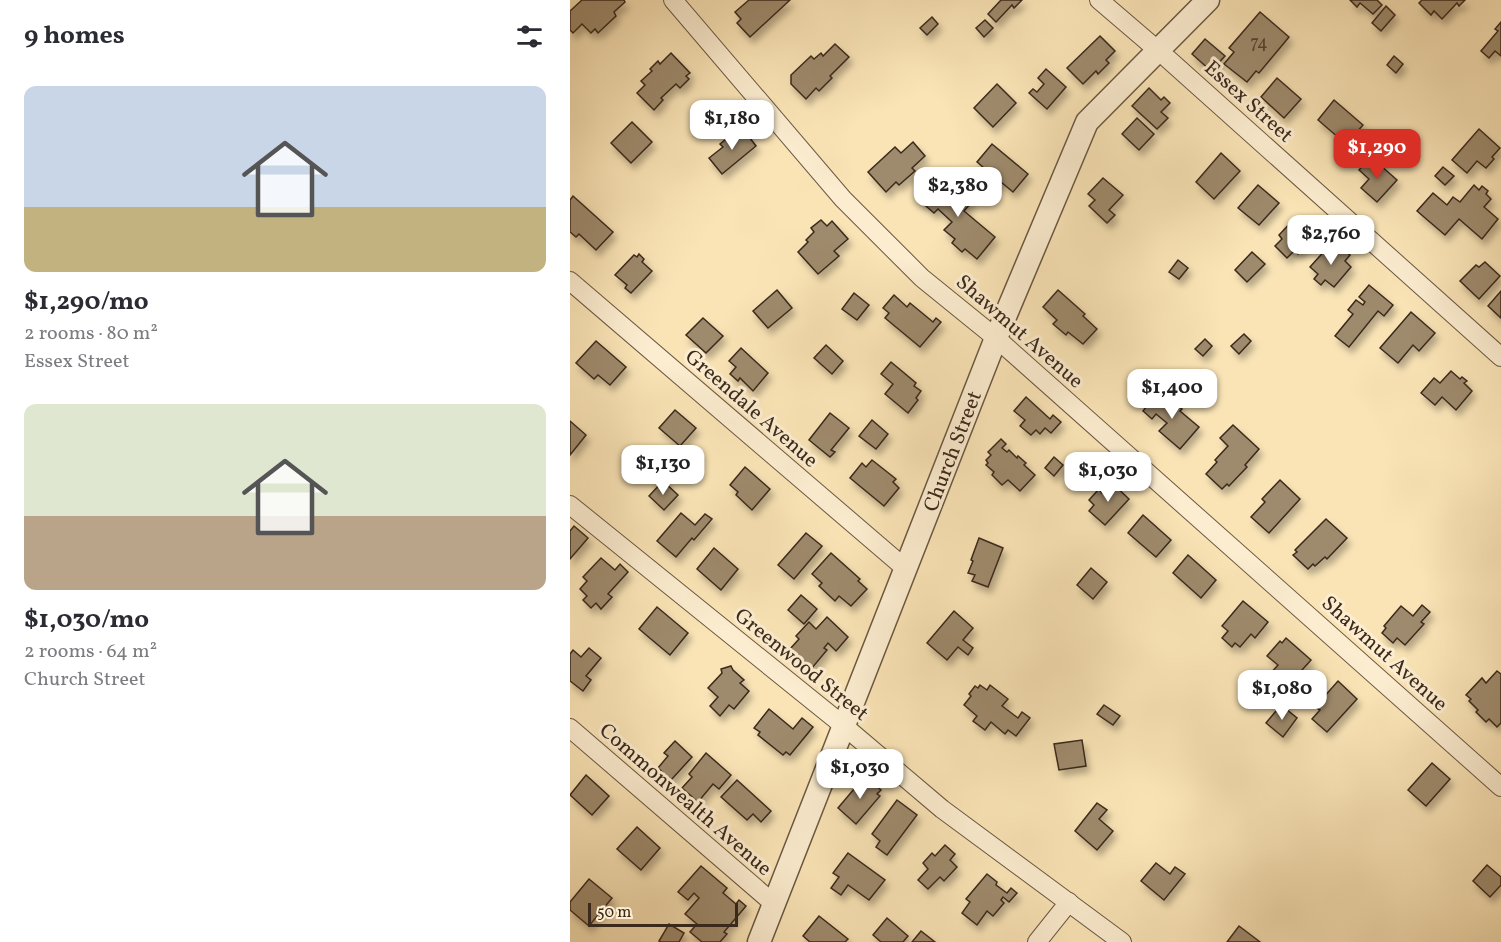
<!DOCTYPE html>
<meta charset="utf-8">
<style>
body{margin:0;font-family:Vollkorn,serif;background:#f2f2f3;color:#2b2b33;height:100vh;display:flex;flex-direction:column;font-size:22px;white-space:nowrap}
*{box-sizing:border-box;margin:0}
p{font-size:20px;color:#7c7c81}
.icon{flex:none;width:33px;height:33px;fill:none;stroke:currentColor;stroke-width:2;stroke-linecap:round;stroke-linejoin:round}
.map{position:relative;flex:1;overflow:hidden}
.details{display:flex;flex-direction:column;background:#fff;width:570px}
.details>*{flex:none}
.scale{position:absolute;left:18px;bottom:15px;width:150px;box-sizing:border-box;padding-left:6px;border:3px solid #3b291b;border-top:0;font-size:16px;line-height:21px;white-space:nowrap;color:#3b291b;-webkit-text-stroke:4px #fcedd0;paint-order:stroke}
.price{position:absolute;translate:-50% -51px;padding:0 14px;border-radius:12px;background:#fff;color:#222;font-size:20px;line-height:39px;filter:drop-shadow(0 2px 3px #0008)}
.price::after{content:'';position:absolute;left:50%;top:36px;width:18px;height:14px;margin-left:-9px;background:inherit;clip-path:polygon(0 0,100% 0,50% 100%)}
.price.current{background:#d93025;color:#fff}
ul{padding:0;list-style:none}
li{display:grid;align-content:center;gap:12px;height:318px;padding:0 24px}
li span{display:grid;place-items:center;height:186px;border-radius:12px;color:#555}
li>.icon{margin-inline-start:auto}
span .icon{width:108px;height:108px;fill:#fffc;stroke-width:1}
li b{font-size:26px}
h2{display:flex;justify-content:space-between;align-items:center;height:72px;padding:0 24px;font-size:26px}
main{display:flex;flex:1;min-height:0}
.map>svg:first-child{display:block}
.building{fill:#9e8a6c;stroke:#3b291b;stroke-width:1.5;filter:url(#shadow)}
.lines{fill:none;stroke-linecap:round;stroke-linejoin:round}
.minor-casing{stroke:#6b5842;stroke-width:20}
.tertiary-casing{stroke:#6b5842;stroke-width:25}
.minor{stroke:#fcedd0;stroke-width:18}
.tertiary{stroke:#fcedd0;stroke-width:22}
.labels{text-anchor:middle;stroke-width:6;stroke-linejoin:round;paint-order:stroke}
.number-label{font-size:18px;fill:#54412f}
.street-label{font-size:21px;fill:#3b291b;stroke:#fcedd0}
</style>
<main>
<section class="details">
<h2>9 homes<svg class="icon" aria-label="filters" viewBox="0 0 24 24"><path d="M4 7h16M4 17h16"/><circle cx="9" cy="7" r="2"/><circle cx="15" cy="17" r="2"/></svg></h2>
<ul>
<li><span style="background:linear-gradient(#c9d6e8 65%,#c2b280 0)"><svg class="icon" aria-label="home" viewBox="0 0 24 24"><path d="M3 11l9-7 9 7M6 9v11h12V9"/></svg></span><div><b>$1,290/mo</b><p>2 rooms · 80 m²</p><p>Essex Street</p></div></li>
<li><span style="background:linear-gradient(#dfe7d0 60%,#b9a48a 0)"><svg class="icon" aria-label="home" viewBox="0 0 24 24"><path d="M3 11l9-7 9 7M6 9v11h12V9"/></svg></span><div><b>$1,030/mo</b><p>2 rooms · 64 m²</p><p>Church Street</p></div></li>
</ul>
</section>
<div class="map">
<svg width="931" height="942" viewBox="0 0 931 942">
<defs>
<filter id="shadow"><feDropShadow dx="3.5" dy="6" stdDeviation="3" flood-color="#0004"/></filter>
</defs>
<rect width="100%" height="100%" fill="#fae4b6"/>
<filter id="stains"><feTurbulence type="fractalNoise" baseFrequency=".00333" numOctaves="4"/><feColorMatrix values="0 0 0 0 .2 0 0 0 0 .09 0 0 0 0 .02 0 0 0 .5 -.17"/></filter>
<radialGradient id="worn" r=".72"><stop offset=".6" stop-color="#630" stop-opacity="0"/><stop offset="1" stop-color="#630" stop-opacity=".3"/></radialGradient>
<g class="building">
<polygon points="12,0 54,0 55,2 44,12 46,16 28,33 25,29 21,33 12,24 3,33 0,30 0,11"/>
<polygon points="179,0 220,0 180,37 167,23 171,19 165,12"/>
<polygon points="431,0 452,0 444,8 442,5 426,22 418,14"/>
<polygon points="780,0 807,0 812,5 803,14 790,3 787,7"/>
<polygon points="852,0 895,0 889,6 887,3 872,19 864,11 861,15 849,3"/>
<polygon points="816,6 825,15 811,31 802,23"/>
<polygon points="690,12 719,37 689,73 686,71 677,82 654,64 664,52 659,48"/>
<polygon points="362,17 368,24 357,35 350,28"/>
<polygon points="415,20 423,28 414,37 406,28"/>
<polygon points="931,22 931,56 925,51 919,58 911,51 928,31 925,29"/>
<polygon points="530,36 545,51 536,60 539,63 528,74 526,71 513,84 497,68"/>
<polygon points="635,39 655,56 641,71 622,54"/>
<polygon points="265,44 279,57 260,76 262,78 249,91 246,88 236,99 221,84 221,75 241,56 244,59 251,53 253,56"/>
<polygon points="101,53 120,73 116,76 119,79 110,88 106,84 91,98 93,100 84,110 67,93 75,85 71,81 82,71 80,69 88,61 90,64"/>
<polygon points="824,56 833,64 826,73 817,65"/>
<polygon points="476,69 496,87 477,109 459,93 463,89 467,92 474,84 468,78"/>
<polygon points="707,78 731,99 714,118 691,97"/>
<polygon points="427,84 446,103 423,127 404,108"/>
<polygon points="579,88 591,100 594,97 600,103 591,112 598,118 587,129 562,106"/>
<polygon points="764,100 793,125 776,144 748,120"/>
<polygon points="567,118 584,134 569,150 552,134"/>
<polygon points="62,122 82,142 61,163 41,143"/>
<polygon points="173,129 186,146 152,174 139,158 153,147 150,144 161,135 163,137"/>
<polygon points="909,129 930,148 922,157 924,159 916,168 907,161 897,173 882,160"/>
<polygon points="343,142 355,156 342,168 345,171 329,185 326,182 316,192 298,172 325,147 331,153"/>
<polygon points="422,144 458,174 443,192 431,182 429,185 419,176 421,174 407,162"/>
<polygon points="651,153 670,171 644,199 626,182"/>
<polygon points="801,157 827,180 807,202 791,188 799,179 789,170"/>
<polygon points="873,167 884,176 875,185 865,176"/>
<polygon points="371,177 402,202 394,211 425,237 407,259 395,249 392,252 382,243 385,239 374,230 382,222 368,209 364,213 350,201"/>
<polygon points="533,178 553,195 539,210 545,215 537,223 519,206 525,200 518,194"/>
<polygon points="688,185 709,203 689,225 668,208"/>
<polygon points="904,185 909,190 912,186 918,191 916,194 921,199 914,207 928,219 912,239 889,219 875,235 847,211 863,193 877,205 883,197 890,202"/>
<polygon points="3,196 43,232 26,250 9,234 6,237 0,232 0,200"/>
<polygon points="724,219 729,223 733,220 742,228 739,231 744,236 728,254 724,251 717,258 705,246 712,239 709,235"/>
<polygon points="251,220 257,226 262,221 278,239 264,251 269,256 248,274 228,252 238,242 236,240 244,232 241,228"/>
<polygon points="758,247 766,253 771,247 780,255 775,261 781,267 764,287 755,280 751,285 744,279 748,274 740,267"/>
<polygon points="682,252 695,264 677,282 665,270"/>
<polygon points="69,254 74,259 72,262 82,271 61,293 55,288 57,285 45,275 64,255 67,257"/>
<polygon points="608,260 618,268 609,279 599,272"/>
<polygon points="915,262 930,276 909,299 890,281 906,265 909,267"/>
<polygon points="799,285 823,305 814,316 808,311 779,347 765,336 783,314 778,310 786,300 793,305 795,302 789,297"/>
<polygon points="207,290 222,308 198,328 183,311"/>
<polygon points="488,290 515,314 513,316 527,329 513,344 498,332 496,335 483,324 487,320 473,307"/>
<polygon points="931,291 931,318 918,306"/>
<polygon points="284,293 299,305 287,320 272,309"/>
<polygon points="324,295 337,307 340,303 363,322 366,318 371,322 350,347 315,318 319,313 313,308"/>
<polygon points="841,312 865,333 849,351 843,345 828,363 810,348"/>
<polygon points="133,318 153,336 136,353 116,335"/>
<polygon points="674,334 681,341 669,354 661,346"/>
<polygon points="635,339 642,346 633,356 625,349"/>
<polygon points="26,341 56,367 40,385 28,375 24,379 6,363"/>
<polygon points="256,345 273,361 262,374 244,358"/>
<polygon points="171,348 198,373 183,391 170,378 168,381 160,374 166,367 159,361"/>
<polygon points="321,362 346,383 344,386 351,391 346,398 348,400 338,413 315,394 323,384 311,374"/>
<polygon points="881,371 890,379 892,377 897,381 894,383 902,391 886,410 872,397 865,405 851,393 864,378 870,383"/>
<polygon points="588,392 600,403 602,400 612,409 610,411 629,427 610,449 589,431 597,423 586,414 582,419 573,411"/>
<polygon points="456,397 480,419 483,415 491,422 481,433 475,428 470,434 466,430 461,435 450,426 455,420 444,411"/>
<polygon points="105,410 126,428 110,446 89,428"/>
<polygon points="260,413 279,428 261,450 265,452 260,457 239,440"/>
<polygon points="302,420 318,434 306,449 289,436"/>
<polygon points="0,421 16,435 0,455"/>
<polygon points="663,425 689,449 675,465 677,467 659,486 657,484 652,489 636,474 647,462 645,460 658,446 650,438"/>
<polygon points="431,439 436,444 432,448 437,452 439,450 447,458 448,456 456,463 454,465 465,475 450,491 438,480 432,485 422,475 424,472 416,465 418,463 416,460 421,455 418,452"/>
<polygon points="484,457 493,465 484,476 475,468"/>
<polygon points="302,460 326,479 323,482 329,488 314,506 280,478 292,463 296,467"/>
<polygon points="175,467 200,489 182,510 166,495 168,492 160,485"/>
<polygon points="710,480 730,499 699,533 681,517 695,502 692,499"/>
<polygon points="93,481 108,495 94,510 79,496"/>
<polygon points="542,483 559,499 535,525 519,511 524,505 519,500 529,489 532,493"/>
<polygon points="111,513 125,525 135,514 142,519 124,540 122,538 106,557 87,541"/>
<polygon points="573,515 601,540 586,557 558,533"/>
<polygon points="756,519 777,538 757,559 755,557 745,566 743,564 738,569 723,555 727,552 725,550"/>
<polygon points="4,526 18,538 0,559 0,531"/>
<polygon points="236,533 252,546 224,579 208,565"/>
<polygon points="409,538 433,548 418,587 402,581 405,575 398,573 403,561 401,560"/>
<polygon points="144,548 168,569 151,590 127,569"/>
<polygon points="261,553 290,579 288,581 297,589 281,606 269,596 265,601 249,586 252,583 242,574"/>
<polygon points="618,555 646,580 631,598 603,573"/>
<polygon points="31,558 45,570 50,564 58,572 38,594 42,597 31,609 26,603 21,608 13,600 17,596 10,589 17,581 13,577"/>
<polygon points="521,568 537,582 523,599 507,585"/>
<polygon points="231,595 247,609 234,624 218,610"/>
<polygon points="673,601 698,622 685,638 681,634 670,647 665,643 662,647 652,638 658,631 652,626"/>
<polygon points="852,605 860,612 851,622 854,624 835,645 827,638 823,643 812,633 816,628 814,626 831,606 843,616"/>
<polygon points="87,607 118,633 100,655 69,629"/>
<polygon points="384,611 403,628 393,640 403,648 398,655 388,647 377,660 357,643"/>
<polygon points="257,617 278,637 266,651 258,643 254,648 257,650 242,668 220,649 229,639 226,636 239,622 246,629"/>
<polygon points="716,638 741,660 723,680 721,678 715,685 701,673 708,665 697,656 710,641 712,643"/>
<polygon points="19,648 31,658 16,676 21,680 13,691 0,681 0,654 3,650 11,657"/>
<polygon points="161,666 163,670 174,680 170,683 179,691 164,709 159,705 150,716 140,706 148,697 138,688 152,673 151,669"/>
<polygon points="927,671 931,674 931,723 927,727 919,719 916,722 906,712 908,710 899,701 901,699 896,695 912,678 916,683"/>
<polygon points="768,681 787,699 757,732 742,719 750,710 745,707"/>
<polygon points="410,685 417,690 420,685 438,699 432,706 448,718 452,712 460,718 446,736 438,730 435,734 421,722 415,730 403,721 407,716 394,705 401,696 399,694 405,686 408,688"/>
<polygon points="534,705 550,716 543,725 527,714"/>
<polygon points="711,705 727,718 713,737 696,723"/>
<polygon points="199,709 223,729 232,718 243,727 220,755 216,752 213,755 188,735 190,732 184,728"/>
<polygon points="512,740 516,766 489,770 484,744"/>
<polygon points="105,741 122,757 101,780 88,768 98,756 94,753"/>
<polygon points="136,753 161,775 149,789 143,784 128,802 112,788 122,777 119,774"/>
<polygon points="862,763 880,779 856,806 838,790"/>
<polygon points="16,775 39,796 22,815 0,795"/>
<polygon points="295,776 311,790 307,794 310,796 286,824 268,808"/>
<polygon points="167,780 201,811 191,822 183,814 177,820 151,797"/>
<polygon points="327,800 347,815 317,855 306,847 310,841 302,834"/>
<polygon points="527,803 537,810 529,819 543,831 527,850 505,831"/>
<polygon points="67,827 90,848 71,870 47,849"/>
<polygon points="375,845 385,854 380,860 387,867 374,881 370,877 358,889 348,880 358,869 353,863 362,853 365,856"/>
<polygon points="278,853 315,880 299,900 278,885 271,895 261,888 269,877 263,873"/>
<polygon points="586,863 600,874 605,867 615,874 594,900 571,881"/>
<polygon points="917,865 931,877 931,885 920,897 903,881"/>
<polygon points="131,866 157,888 153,893 166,904 169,900 176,906 154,932 157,934 150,942 132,942 120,932 127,924 115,914 129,898 124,893 118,900 108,892"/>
<polygon points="417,874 427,882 426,885 437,893 441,888 447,893 439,902 433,897 431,900 434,903 423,916 417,911 407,925 392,913 400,902 396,899"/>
<polygon points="19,879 42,898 19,926 0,910 0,902"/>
<polygon points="249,916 278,939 275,942 240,942 233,936"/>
<polygon points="317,918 338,936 333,942 311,942 303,935"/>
<polygon points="99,924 114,933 109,942 91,942 89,941"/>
<polygon points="669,926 690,942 657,942"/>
<polygon points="351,931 365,942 342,942"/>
</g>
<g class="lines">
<defs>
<g id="minor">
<polyline points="103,0 273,199 352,278 426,338 931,787"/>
<polyline points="529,0 598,59 931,357"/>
<polyline points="0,281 336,569"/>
<polyline points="0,505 274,726 372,809 552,942"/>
<polyline points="0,728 203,903"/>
<polyline points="467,942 499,902"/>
</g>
<polyline id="tertiary" points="189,942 426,338 517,122 638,0"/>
</defs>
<use href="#minor" class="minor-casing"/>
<use href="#tertiary" class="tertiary-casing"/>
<use href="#minor" class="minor"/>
<use href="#tertiary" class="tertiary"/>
</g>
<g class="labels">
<g class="number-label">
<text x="689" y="48">74</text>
</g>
<g class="street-label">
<text transform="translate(679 101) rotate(42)" y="7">Essex Street</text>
<text transform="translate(450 331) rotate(41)" y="7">Shawmut Avenue</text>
<text transform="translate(182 408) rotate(41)" y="7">Greendale Avenue</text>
<text transform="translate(382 451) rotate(-69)" y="7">Church Street</text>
<text transform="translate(815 653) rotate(42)" y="7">Shawmut Avenue</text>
<text transform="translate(232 664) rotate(39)" y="7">Greenwood Street</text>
<text transform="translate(116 799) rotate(41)" y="7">Commonwealth Avenue</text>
</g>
</g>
<rect width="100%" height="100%" filter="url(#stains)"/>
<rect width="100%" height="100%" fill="url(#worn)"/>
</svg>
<div class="scale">50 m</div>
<b class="price" style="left:162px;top:151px">$1,180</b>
<b class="price current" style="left:807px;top:180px">$1,290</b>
<b class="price" style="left:388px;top:218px">$2,380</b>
<b class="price" style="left:761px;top:266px">$2,760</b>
<b class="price" style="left:602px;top:420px">$1,400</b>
<b class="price" style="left:93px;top:496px">$1,130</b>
<b class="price" style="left:538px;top:503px">$1,030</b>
<b class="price" style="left:712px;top:721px">$1,080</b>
<b class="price" style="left:290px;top:800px">$1,030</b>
</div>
</main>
